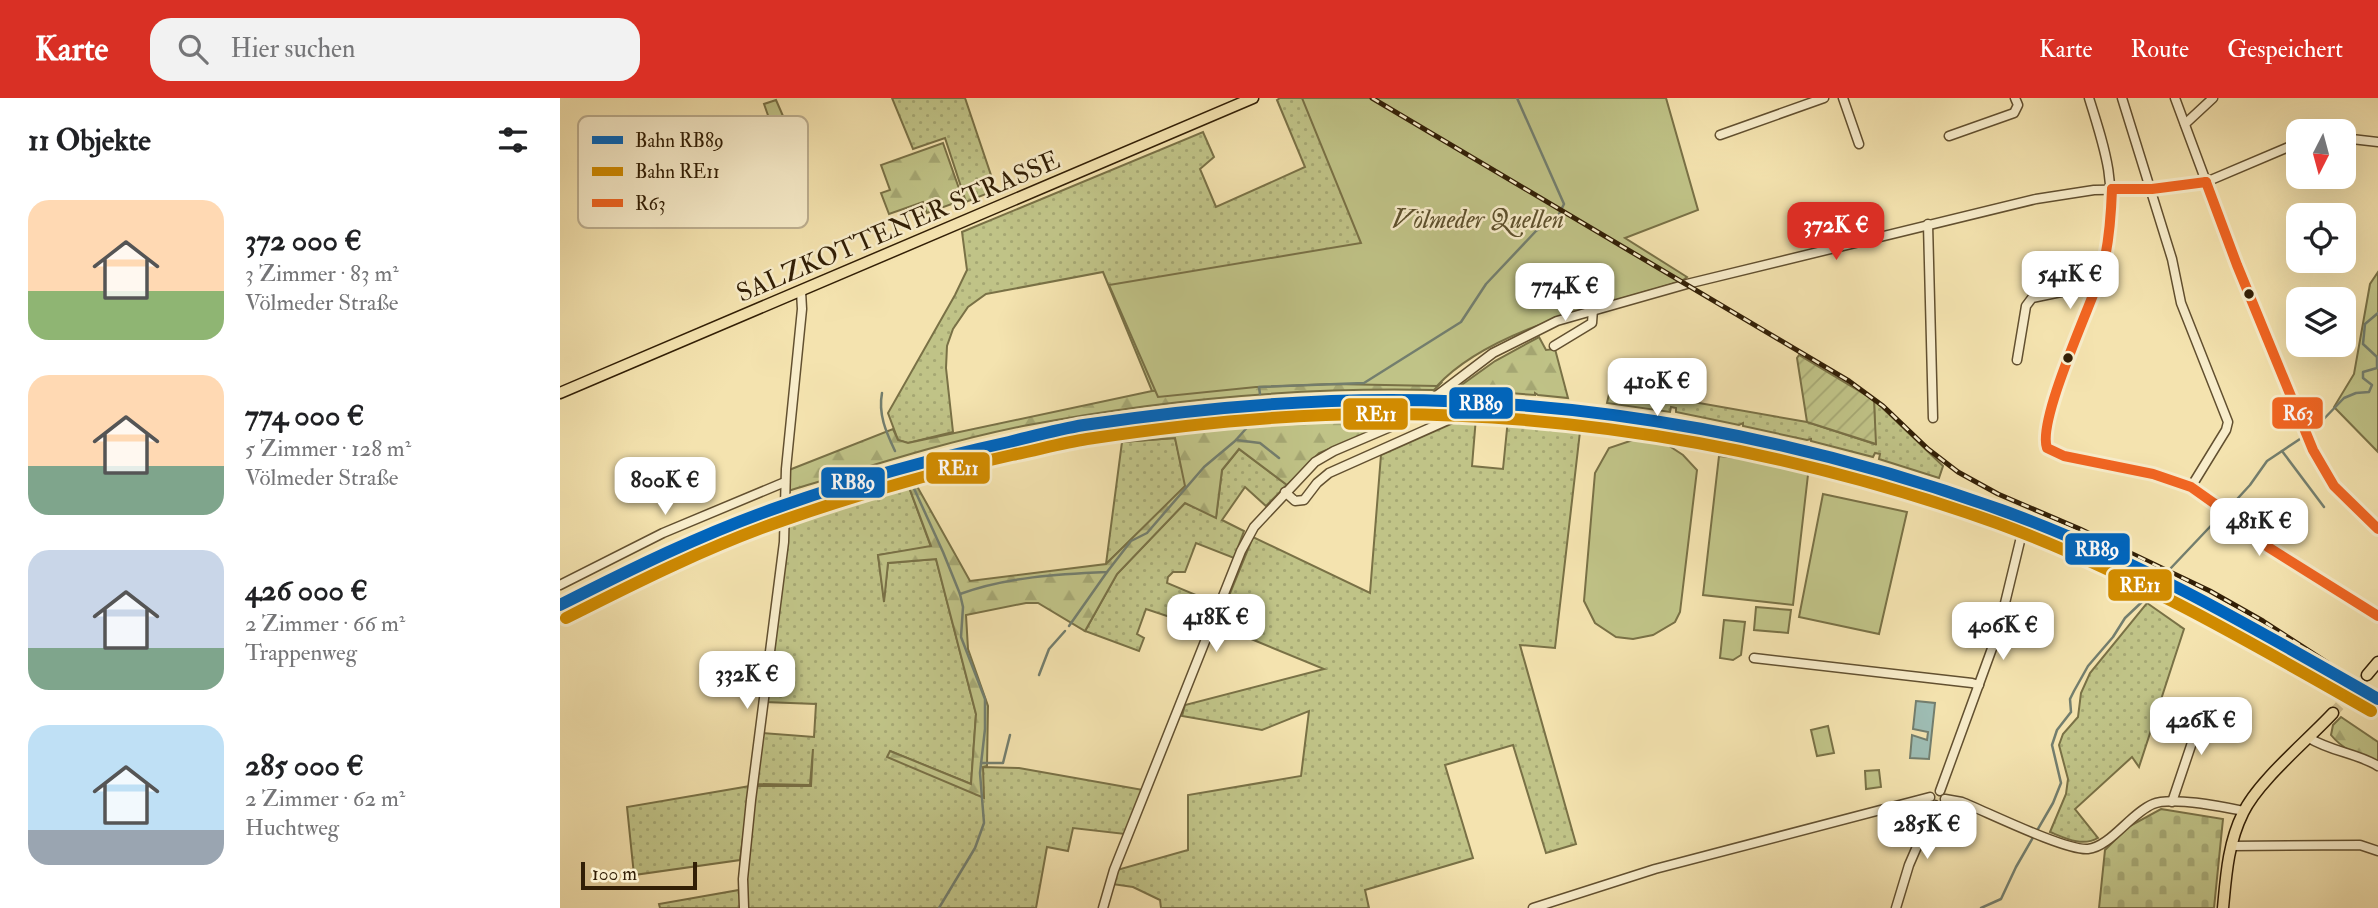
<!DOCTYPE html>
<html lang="de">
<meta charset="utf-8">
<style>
body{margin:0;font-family:"IM FELL Double Pica",serif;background:#f2f2f2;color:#202124;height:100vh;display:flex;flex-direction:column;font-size:26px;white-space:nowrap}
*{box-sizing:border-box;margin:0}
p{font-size:23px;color:#757577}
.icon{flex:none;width:38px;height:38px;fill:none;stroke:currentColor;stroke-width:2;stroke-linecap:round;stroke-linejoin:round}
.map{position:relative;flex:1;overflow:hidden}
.side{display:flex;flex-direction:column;background:#fff;width:560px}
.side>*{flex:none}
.needle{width:46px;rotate:186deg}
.buttons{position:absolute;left:1726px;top:21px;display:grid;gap:14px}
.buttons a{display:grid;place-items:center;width:70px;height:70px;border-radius:14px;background:#fff;box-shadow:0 7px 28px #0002;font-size:35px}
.scale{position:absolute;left:21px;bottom:18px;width:116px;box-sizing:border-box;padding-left:7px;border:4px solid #321f06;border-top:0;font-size:19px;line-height:24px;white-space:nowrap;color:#321f06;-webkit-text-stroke:5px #f8edcb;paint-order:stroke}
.price{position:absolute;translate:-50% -60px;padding:0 16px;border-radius:14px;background:#fff;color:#222;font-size:23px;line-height:46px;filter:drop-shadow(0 2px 4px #0008)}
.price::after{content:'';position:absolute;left:50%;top:42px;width:21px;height:16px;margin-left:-10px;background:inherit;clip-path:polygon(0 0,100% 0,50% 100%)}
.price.selected{background:#d93025;color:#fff}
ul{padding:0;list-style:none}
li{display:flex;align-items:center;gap:21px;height:175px;padding:0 28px}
li span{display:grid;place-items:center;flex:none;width:196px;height:140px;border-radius:21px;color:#555}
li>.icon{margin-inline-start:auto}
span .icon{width:84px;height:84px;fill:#fffc;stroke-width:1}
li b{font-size:30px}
h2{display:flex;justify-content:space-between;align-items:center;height:84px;padding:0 28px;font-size:30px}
header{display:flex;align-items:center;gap:42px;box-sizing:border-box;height:98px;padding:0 35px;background:#d93025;color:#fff}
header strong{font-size:33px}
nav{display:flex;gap:38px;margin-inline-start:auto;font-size:24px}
.search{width:490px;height:63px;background:#f2f2f2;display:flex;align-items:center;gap:18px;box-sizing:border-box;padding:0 24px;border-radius:21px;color:#757577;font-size:26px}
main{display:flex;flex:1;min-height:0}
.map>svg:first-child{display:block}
.grass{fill:url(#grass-dots);stroke:#797146;stroke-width:2}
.forest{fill:url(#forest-firs);stroke:#797146;stroke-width:2}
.cemetery{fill:url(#cemetery-stones);stroke:#797146;stroke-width:2}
.park{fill:#c0c387;stroke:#797146;stroke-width:2}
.garden{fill:url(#garden-furrows);stroke:#797146;stroke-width:2}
.water{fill:#9ebdb4;stroke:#737e6e;stroke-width:2}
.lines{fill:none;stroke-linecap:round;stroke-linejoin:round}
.stream{stroke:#737e6e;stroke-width:2.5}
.major-tunnel{stroke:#cdbc8d;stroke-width:10;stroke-dasharray:10 5;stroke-linecap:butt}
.minor-casing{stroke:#625030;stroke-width:11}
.major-casing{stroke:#321f06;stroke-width:13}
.minor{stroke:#f8edcb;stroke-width:8}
.major{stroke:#f4e3af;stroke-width:10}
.rail-casing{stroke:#321f06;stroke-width:5}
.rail{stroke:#f8edcb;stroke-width:2.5;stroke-dasharray:8;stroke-linecap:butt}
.bus-1-casing{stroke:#f8edcb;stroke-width:16}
.bus-1{stroke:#f26522;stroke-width:10}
.rail-1-casing{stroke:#f8edcb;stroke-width:18}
.rail-2-casing{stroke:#f8edcb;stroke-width:18}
.rail-1{stroke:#0065bd;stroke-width:12}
.rail-2{stroke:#d08b01;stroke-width:12}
.bus-dot{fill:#321f06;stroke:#f8edcb;stroke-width:2.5}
.labels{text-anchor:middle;stroke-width:5;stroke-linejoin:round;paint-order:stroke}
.park-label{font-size:26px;font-style:italic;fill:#5d502d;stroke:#f8edcb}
.street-label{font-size:26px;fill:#321f06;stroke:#f8edcb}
.key{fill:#f8edcb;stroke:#bdaf90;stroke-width:2}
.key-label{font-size:19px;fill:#321f06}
.line-badge{stroke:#f8edcb;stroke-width:2.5}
.badge-label{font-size:19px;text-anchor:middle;font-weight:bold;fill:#fff}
</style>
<header>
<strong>Karte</strong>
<div class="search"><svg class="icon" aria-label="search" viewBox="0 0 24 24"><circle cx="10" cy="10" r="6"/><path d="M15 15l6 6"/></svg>Hier suchen</div>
<nav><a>Karte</a><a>Route</a><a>Gespeichert</a></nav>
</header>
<main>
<section class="side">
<h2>11 Objekte<svg class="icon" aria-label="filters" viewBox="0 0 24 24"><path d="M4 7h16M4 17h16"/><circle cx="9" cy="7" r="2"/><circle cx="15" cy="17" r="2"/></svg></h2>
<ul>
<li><span style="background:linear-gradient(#ffd9b3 65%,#8fb573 0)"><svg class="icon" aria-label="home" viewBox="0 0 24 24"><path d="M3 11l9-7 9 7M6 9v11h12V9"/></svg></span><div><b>372 000 €</b><p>3 Zimmer · 83 m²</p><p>Völmeder Straße</p></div></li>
<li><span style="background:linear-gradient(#ffd9b3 65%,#7fa58c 0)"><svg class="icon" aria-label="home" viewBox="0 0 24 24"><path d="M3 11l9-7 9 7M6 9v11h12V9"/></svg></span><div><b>774 000 €</b><p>5 Zimmer · 128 m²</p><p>Völmeder Straße</p></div></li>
<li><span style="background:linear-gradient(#c9d6e8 70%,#7fa58c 0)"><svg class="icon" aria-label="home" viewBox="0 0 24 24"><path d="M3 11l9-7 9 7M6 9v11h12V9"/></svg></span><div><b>426 000 €</b><p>2 Zimmer · 66 m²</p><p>Trappenweg</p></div></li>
<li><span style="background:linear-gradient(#bfe0f5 75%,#9aa5b1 0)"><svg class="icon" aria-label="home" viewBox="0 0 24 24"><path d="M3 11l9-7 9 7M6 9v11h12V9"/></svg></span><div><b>285 000 €</b><p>2 Zimmer · 62 m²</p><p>Huchtweg</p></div></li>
</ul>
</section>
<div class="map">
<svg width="1818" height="810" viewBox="0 0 1818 810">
<defs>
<pattern id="grass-dots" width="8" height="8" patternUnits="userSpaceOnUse" patternTransform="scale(1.75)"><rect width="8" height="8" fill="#c0c387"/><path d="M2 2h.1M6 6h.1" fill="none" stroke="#a5a773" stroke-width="1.8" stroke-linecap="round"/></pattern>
<pattern id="forest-firs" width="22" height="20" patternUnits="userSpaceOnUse" patternTransform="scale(1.75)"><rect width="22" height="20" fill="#c0c387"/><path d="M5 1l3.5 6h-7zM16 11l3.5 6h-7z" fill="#a5a773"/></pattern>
<pattern id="cemetery-stones" width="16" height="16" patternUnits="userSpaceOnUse" patternTransform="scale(1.75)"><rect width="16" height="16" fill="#c0c387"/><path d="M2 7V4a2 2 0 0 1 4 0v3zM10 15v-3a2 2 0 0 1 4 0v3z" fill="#a5a773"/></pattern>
<pattern id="garden-furrows" width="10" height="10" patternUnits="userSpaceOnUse" patternTransform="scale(1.75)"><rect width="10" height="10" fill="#c0c387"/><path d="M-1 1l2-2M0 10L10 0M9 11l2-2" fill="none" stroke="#a5a773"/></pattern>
</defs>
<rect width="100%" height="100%" fill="#f4e3af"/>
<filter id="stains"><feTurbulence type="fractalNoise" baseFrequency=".00286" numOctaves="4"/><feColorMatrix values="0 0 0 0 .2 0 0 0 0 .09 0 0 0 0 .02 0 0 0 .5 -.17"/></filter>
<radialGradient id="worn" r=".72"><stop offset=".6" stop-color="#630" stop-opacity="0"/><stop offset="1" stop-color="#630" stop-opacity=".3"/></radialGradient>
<g class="grass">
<polygon points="332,0 405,0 436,92 406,104 385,40 353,51"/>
<polygon points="720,0 790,0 909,205 701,287 592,293 543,174 426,196 408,209 393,231 387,248 386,270 393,334 348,345 338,342 328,315 395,197 407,172 402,134 643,34 654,59 640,71 656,109 745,69 717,2"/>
<polygon points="1049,296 1122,302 1247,324 1315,346 1314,302 1383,368 1379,380 1319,361 1320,356 1315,355 1313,359 1251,343 1251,341 1247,342 1183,328 1183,325 1179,327 1116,314 1116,310 1111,309 1110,314 1047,305"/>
<polygon points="909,318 916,319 912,368 943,371 948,321 1021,325 995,550 960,547 1016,746 986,755 953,647 885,667 913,760 805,792 809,810 601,810 600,802 573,789 552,786 557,772 628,752 628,697 741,678 749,613 702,632 622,618 625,607 764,571 657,527 693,439 810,495 821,357"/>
<polygon points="615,340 626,388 546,466 562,344"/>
<polygon points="679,351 727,387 706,408 685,389 662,422 684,433 674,460 636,445 625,474 613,474 608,479 607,485 655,505 649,521 629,514 625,524 586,511 577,536 584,540 579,553 525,533 557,476 625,405 656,419 662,372"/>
<polygon points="343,373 371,449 318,457 324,500 328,465 376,461 416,616 411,686 330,653 423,699 423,669 459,670 583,692 565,736 513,730 508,753 487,749 476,810 186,810 184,788 195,688 251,688 253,651 250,687 196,686 201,635 254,639 256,606 205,604 227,412"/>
<path d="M1587,505l37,26 -45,138 -7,-10 -57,52 23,29c-16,9 -33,0 -48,-6l16,-38 2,-15 -9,-34 4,-11 15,-17 3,-24 9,-20z"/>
<polygon points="190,688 180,762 74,777 67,709"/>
<polygon points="179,792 182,810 100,810 99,806"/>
</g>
<g class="forest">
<polygon points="383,45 403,102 367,115 363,104 329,116 321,95 330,92 321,67"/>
<polygon points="979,239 986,252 995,251 1008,300 978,297 975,295 975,297 896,291 935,263"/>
<path d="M814,281l67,4 -7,7c-138,-3 -276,10 -411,36 -80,16 -158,42 -235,65l1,-21 104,-41 5,11 10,3 244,-52z"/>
<polygon points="852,304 856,306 836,321 813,333 759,355 727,387 679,351 662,372 656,420 625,405 557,476 525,533 478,505 466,505 406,517 408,551 428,608 427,668 423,669 424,700 327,659 330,653 411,686 416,616 376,461 328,465 324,504 318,457 371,448 343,373 348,372 410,483 546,466 625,388 615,340 562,344 562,327 716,309"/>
<path d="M1781,619l37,25v21c-18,-7 -35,-13 -47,-28l2,-10z"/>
</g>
<polygon class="cemetery" points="1601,711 1663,721 1654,810 1539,810 1545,752 1568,729"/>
<g class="park">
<path d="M742,0h364l32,112 -73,28 62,39 -5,4c-74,23 -192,47 -245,105l-104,-2 -77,3 -98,10 -49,-112 252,-42z"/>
<polygon points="216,2 223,18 210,23 204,6"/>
<polygon points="1818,174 1818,354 1774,309 1794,276 1810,186"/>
<polygon points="1097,340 1123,357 1137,372 1120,514 1115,524 1093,537 1073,541 1056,539 1035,525 1024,503 1035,375 1049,350 1076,341"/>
<polygon points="1159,358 1249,368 1233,507 1143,497"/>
<polygon points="1263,396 1347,414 1319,536 1239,519"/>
<polygon points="1196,509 1231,512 1228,535 1194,532"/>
<polygon points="1164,522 1185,524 1181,557 1173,562 1160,560"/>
<polygon points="1268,628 1274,655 1257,658 1251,632"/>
<polygon points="1319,672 1321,689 1306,691 1305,673"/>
</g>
<polygon class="garden" points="1239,257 1314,302 1316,346 1247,324 1237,260"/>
<polygon class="water" points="1356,603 1375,605 1369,661 1350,660 1352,637 1367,642 1368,634 1353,631"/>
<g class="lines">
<g class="stream">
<path d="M322,295c-4,21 4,39 13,58"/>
<polyline points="700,296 699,289 804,285 901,224 926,186 976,133 998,118 1004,106 957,0"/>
<polyline points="1759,326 1784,300 1796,295 1809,294 1812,287 1803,280 1803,274 1817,270 1817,259 1803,246 1805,226 1818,215"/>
<polyline points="676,342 700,345 719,360"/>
<polyline points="1722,353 1764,409"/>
<polyline points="346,373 383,454 400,496 403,509 401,539 425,601 425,631 420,675 424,725 415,750 379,810"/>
<polyline points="1668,411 1690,387 1707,363 1746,337"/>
<path d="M400,496c46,-17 99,-20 147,-22l24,-31 16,-8 57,-66 31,-26 25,-28v-6"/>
<polyline points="509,528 547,474"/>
<polyline points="479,577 489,551 505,533"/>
<polyline points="421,665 443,665 450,637"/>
<polyline points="1421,810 1441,801 1456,769 1493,705 1501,685 1492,647 1497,632 1511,614 1510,601 1514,593 1528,568 1553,539 1565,520 1603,484 1610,471 1663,415"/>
</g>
<polyline class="major-tunnel" points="1773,615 1807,577"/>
<defs>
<g id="minor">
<polyline points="1283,0 1299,46"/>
<path d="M1529,0c18,57 27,85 19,146 -5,37 -73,178 -62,202 3,7 11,8 18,10l89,18 38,13 41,29 36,31 110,69"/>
<polyline points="1562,0 1612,161 1621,205 1668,324 1666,332 1631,389"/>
<polyline points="1615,0 1677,167 1753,352 1774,388 1793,409 1818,431"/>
<polyline points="1625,26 1653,0"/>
<polyline points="1160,37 1264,0"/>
<polyline points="1389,38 1454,15 1458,7 1455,0"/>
<polyline points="1783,40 1818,44"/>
<polyline points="1368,126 1373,320"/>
<polyline points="994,248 1032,225 1033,211"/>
<polyline points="1457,262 1466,208 1472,200 1530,188 1535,189"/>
<polyline points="725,394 735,403 744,402 757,385 769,375 899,317 917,313 1049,326 1198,355 1344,388 1453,426 1459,431 1461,439 1438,534 1380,693"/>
<polyline points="0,487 103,435 225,384"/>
<polyline points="1194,560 1412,585 1419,587"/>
<path d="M1749,640c23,14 48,15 69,28"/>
<path d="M1385,701l17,3c25,10 104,49 126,47 22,-2 43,-36 65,-45 18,-8 71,3 91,7"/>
<polyline points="1612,704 1645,606"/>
<polyline points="1671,748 1800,747 1818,753"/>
<polyline points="184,810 183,781 191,702 224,444 226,371 242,211 241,193"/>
<polyline points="543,810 554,772 681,453 694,429 755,364 774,353 842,324 933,255 997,223 1127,186 1476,101 1534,92 1592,91 1646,84 1738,45"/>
<polyline points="973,810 1095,771 1370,699"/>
<polyline points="1336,810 1349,767 1375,707"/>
</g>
<g id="major">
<polyline points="0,295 693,0"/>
<polyline points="1807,577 1818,564"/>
<path d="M1663,810c3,-32 5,-65 20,-95 15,-32 65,-73 90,-100"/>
</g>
</defs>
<use href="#minor" class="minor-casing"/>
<use href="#major" class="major-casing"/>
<use href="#minor" class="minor"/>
<use href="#major" class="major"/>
<defs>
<polyline id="rail" points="812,0 1289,283 1323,308 1368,351 1398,374 1438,396 1520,431 1650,493 1703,523 1768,565"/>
</defs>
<use href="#rail" class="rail-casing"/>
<use href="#rail" class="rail"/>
<defs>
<g id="bus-1">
<polyline points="1646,84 1677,167 1753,352 1774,388 1818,431"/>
<path d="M1552,91c-1,29 -3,58 -11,85 -11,33 -64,147 -54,174l17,8 89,18 38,13 41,29 36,31 110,69"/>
<polyline points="1552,91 1592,91 1646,84"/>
</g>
</defs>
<use href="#bus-1" class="bus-1-casing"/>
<use href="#bus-1" class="bus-1"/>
<defs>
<path id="rail-1" d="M0,507c71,-36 144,-72 219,-98 75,-27 152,-48 230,-65 25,-6 50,-13 75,-17 101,-15 204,-25 306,-25 208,0 416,40 611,110 132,47 255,119 377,189"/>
<path id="rail-2" d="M6,520c71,-36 143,-72 218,-98 75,-26 151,-48 228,-65 25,-5 50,-12 75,-16 100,-15 202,-26 303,-25 206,1 413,40 607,109 131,48 253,119 374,188"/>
</defs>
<use href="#rail-1" class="rail-1-casing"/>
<use href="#rail-2" class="rail-2-casing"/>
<use href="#rail-1" class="rail-1"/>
<use href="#rail-2" class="rail-2"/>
</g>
<g class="bus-dot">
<circle cx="1689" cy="196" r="6"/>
<circle cx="1508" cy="260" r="6"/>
</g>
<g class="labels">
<g class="park-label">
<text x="918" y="130">Völmeder Quellen</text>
</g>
<g class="street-label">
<text transform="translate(338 128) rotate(-23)" y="9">SALZKOTTENER STRASSE</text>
</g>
</g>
<rect x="18" y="18" width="230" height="112" rx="10" class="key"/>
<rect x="32" y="38" width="31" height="8" fill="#0065bd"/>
<rect x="32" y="69" width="31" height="9" fill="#d08b01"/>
<rect x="32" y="101" width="31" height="8" fill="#f26522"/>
<g class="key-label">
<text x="75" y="49">Bahn RB89</text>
<text x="75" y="80">Bahn RE11</text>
<text x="75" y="112">R63</text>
</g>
<g class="line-badge">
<rect x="888" y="288" width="66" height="34" rx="7" fill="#0065bd"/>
<rect x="1711" y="298" width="53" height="34" rx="7" fill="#f26522"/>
<rect x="782" y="299" width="67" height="34" rx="7" fill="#d08b01"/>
<rect x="365" y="353" width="66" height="34" rx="7" fill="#d08b01"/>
<rect x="260" y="368" width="66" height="33" rx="7" fill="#0065bd"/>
<rect x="1504" y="434" width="67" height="34" rx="7" fill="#0065bd"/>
<rect x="1547" y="470" width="66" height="34" rx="7" fill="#d08b01"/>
</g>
<g class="badge-label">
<text x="921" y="312">RB89</text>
<text x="1738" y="322">R63</text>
<text x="816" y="323">RE11</text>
<text x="398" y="377">RE11</text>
<text x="293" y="391">RB89</text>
<text x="1537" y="458">RB89</text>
<text x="1580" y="494">RE11</text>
</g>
<rect width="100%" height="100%" filter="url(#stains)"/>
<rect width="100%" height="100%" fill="url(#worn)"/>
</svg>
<div class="buttons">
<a><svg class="needle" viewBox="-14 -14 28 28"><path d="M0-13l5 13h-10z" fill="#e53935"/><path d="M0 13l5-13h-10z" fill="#757577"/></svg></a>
<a><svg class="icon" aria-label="locate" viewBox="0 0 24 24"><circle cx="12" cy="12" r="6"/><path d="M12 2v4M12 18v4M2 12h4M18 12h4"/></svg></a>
<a><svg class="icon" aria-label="layers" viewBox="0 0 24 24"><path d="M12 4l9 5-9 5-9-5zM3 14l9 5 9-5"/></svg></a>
</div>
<div class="scale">100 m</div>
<b class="price selected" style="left:1276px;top:164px">372K €</b>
<b class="price" style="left:1510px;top:213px">541K €</b>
<b class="price" style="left:1005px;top:225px">774K €</b>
<b class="price" style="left:1097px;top:320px">410K €</b>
<b class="price" style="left:105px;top:419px">800K €</b>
<b class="price" style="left:1699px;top:460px">481K €</b>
<b class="price" style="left:656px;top:556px">418K €</b>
<b class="price" style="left:1443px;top:564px">406K €</b>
<b class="price" style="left:187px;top:613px">332K €</b>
<b class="price" style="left:1641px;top:659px">426K €</b>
<b class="price" style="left:1367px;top:763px">285K €</b>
</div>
</main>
